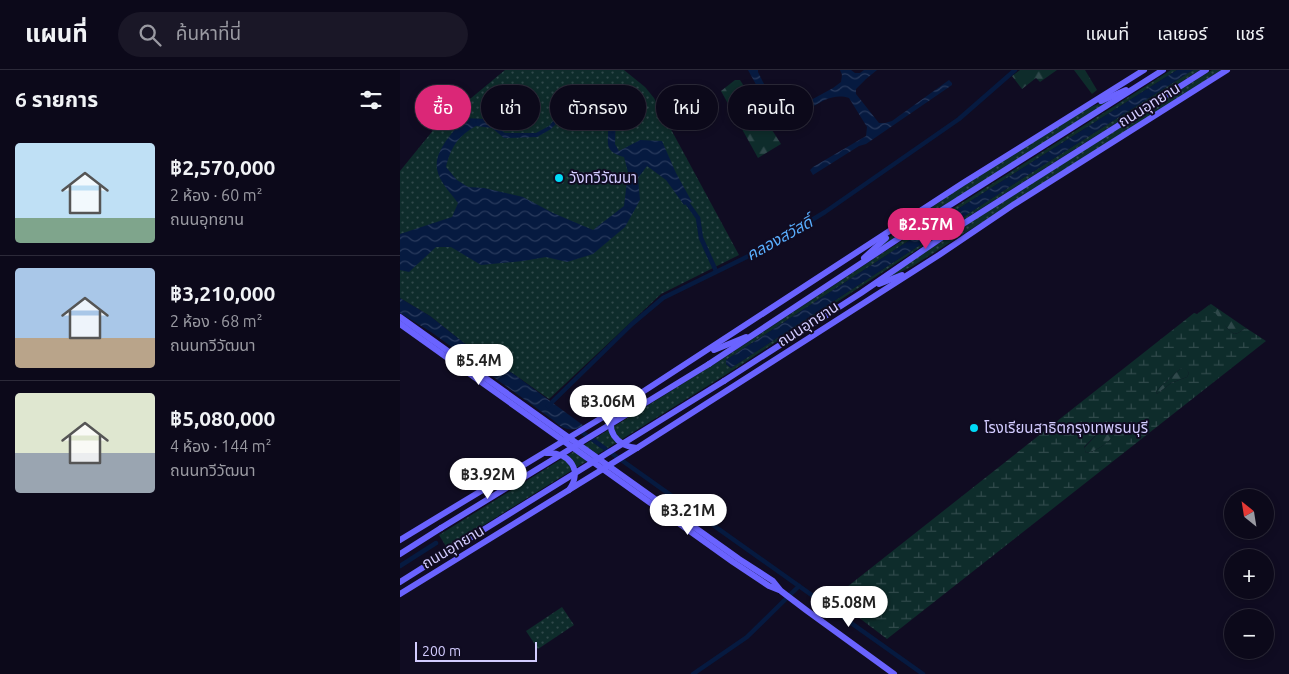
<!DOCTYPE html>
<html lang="th">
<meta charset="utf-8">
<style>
body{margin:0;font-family:Ubuntu,"Noto Sans Thai",sans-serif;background:#1a1727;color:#f1f3f6;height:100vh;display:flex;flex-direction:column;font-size:19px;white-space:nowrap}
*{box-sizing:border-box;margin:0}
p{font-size:16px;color:#9a9aa2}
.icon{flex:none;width:28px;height:28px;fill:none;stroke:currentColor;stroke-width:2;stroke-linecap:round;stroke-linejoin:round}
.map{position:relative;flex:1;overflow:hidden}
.panel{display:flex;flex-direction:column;background:#0c091a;width:400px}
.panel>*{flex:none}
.banner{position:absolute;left:15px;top:15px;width:475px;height:45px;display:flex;gap:10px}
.needle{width:32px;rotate:330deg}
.tools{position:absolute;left:824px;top:419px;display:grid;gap:10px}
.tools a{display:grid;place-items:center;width:50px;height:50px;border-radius:50%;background:#0c091a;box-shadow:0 2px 8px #0003,0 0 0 1px #2c2a39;font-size:25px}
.scale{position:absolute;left:15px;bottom:12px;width:122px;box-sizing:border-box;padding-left:5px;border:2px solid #d3ccff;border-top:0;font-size:14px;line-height:18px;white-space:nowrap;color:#d3ccff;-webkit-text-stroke:4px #100c22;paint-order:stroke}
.price{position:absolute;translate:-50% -42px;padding:0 11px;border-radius:18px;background:#fff;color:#222;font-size:16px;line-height:32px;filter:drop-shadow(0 1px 2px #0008)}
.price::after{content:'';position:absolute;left:50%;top:30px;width:15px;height:11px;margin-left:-8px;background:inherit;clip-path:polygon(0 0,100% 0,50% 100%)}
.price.selected{background:#db2777;color:#fff}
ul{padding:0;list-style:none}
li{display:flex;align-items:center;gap:15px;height:125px;padding:0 15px}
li+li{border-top:1px solid #2c2a39}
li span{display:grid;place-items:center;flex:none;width:140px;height:100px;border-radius:5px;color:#555}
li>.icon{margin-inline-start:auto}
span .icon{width:60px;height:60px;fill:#fffc;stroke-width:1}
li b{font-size:21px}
h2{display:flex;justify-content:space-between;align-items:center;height:60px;padding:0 15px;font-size:21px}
.tag{padding:0 18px;border-radius:22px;background:#0c091a;box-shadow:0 2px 8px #0003,0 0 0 1px #2c2a39;font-size:18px;line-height:45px}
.tag.selected{background:#db2777;color:#fff}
header{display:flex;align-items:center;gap:30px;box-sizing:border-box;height:70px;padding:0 25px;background:#0c091a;border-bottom:1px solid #2c2a39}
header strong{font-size:24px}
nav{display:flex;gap:28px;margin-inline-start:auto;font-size:18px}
.search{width:350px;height:45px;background:#1a1727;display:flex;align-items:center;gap:12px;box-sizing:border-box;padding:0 18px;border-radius:28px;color:#9a9aa2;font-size:19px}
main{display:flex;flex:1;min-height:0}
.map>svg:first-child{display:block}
.grass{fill:url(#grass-dots)}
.forest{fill:url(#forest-firs)}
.wetland{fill:url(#wetland-marsh);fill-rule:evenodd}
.water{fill:url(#water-waves);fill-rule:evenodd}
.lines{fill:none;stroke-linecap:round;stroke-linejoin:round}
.canal{stroke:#061a40;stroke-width:4.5}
.secondary{stroke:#6a63ff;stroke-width:6}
.secondary-bridge{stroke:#6a63ff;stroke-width:6}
.poi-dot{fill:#00daf7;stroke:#100c22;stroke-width:2}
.labels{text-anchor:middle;stroke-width:4;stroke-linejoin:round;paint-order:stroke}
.street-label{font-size:15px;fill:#d3ccff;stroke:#100c22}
.poi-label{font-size:15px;fill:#d3ccff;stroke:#100c22;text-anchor:start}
.water-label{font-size:16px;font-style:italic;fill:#5aafff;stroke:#100c22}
</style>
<header>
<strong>แผนที่</strong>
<div class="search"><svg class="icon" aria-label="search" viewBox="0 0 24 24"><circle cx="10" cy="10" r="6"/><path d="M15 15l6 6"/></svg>ค้นหาที่นี่</div>
<nav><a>แผนที่</a><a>เลเยอร์</a><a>แชร์</a></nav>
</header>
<main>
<section class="panel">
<h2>6 รายการ<svg class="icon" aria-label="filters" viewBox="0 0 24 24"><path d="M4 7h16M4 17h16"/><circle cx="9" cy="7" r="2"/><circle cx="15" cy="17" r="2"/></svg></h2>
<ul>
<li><span style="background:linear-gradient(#bfe0f5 75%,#7fa58c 0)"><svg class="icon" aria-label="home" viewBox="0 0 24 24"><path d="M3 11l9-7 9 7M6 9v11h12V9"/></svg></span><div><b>฿2,570,000</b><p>2 ห้อง · 60 m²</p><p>ถนนอุทยาน</p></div></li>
<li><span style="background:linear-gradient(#a9c7e8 70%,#b9a48a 0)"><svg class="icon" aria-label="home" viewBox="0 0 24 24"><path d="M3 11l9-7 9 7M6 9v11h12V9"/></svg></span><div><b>฿3,210,000</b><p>2 ห้อง · 68 m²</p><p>ถนนทวีวัฒนา</p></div></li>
<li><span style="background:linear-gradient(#dfe7d0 60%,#9aa5b1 0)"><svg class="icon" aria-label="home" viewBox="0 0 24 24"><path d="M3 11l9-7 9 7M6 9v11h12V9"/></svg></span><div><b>฿5,080,000</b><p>4 ห้อง · 144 m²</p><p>ถนนทวีวัฒนา</p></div></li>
</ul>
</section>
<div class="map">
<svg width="889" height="604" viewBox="0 0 889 604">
<defs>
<pattern id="grass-dots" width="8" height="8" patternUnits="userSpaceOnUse" patternTransform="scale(1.25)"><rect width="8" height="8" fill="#0e2c2b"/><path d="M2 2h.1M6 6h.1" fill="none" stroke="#30494b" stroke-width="1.8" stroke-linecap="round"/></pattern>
<pattern id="forest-firs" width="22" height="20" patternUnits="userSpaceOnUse" patternTransform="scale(1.25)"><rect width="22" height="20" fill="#0e2c2b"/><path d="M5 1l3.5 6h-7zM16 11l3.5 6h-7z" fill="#30494b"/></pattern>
<pattern id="wetland-marsh" width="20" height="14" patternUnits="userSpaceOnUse" patternTransform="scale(1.25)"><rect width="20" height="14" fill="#0e2c2b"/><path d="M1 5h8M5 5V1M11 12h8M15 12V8" fill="none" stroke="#30494b"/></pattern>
<pattern id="water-waves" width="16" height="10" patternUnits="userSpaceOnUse" patternTransform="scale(1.25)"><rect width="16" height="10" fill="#061a40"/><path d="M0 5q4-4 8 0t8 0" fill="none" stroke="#293a5d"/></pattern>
</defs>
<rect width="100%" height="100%" fill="#100c22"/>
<g class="grass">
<polygon points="105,0 224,0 245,17 254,28 339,185 261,224 149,329 115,305 64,273 30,246 0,228 0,101 35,58"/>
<polygon points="771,0 777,0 539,151 326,290 326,294 331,298 623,108 793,0 800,0 538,166 330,302 47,478 39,465 321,290 478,186"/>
<polygon points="812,0 822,0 513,196 488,208 487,207 603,131"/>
<polygon points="709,29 710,31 480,178 488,168 558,119 684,40"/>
<polygon points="162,537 174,555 138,579 126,561"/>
</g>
<g class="forest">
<polygon points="620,0 657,0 640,12 636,8 622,19 612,6"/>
<polygon points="674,0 685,0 697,20 692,24"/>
<polygon points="335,10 340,10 381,74 358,88 321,21"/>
<path d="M811,234l35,24 -8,5 -4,1c-10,-8 -18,-18 -25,-29z"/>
<polygon points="785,297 789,303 787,307 771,313 757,324 756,321 780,299"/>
<path d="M713,351h6l2,4c-6,13 -22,26 -35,28l-2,-5 23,-24z"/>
</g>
<path class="wetland" d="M809,235l18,23 7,6 4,-1 8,-5 20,13 -379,298 -54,-41 361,-285 3,1zM785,298l4,5 -2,4 -16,6 -14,11 -1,-3 24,-22zM713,351h6l2,4c-6,13 -22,26 -35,28l-2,-6 23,-23z"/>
<g class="water">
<polygon points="348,0 358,0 358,2 366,18 362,21 359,20"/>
<path d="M440,0h11l4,3h5l4,-3h13l-11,9 -10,10v5l23,29h6l7,-2 57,-41 3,3v2l-86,59 -7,2 -46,29 -3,-5 3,-3 53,-31 1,-9 -18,-29c-25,-8 -44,19 -66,27l-3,-2 -13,-22 1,-2 4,-2 12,16 5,-1 44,-24 8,-6 1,-7z"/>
<polygon points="777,0 793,0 623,108 331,298 326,294 326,290 539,151"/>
<path d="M190,26l16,4 10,15 -1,29 4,7 21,-11 22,1 14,32 16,29 -8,3 -18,-25 -19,-14 -9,12 2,22 -15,27 -32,27 -26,8 -21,-5 -23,4 -42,4 -30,-18h-15l-27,25 -9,-2v-36l52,-17 6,-14c-7,-10 -19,-21 -21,-34 -3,-19 17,-37 27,-51l21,1 20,14h31l13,-7 21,-25zM177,32l17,2c4,6 10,11 12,17 7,17 -8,29 18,36l4,15 -4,34 -31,24 -40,-17 -30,-16 -39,-9 -16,-1 -11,-7 -11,-13c5,-20 12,-31 30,-41l16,2 12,10 33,-1 14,-8z"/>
<path d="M0,228l30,18 34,27 51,32 69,51c-12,6 -21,4 -31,-6l-122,-88 -31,-19z"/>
</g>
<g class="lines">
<g class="canal">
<polyline points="288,134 298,148 301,168 316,201"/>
<polyline points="148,336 232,254 263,228 369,176 425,142 559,49 615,0"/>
<polyline points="179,360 523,604"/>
<polyline points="0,496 36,473"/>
<polyline points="293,604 347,567 399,516"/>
</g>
<g class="secondary">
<polyline points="701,31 726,20"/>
<polyline points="464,188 486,168"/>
<polyline points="479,214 502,205"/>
<polyline points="0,247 339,489 373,511 381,521 406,540 494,604"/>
<polyline points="0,254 333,492 369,516 379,520"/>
<polyline points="314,280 346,267"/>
<polyline points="309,294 531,147 763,0"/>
<polyline points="324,311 461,223 544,166 806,0"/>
<path d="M216,341c-13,19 1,35 21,37"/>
<path d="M147,383c23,-1 36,18 22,37"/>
<polyline points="0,470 218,338 563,113 744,0"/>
<polyline points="0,484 41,458"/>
<polyline points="0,512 54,478"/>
<polyline points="0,524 237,378 539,185 613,135 827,0"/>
</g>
<g class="secondary-bridge">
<polyline points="41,458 309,294"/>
<polyline points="54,478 324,311"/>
</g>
</g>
<g class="poi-dot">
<circle cx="159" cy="108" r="5"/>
<circle cx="574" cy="358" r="5"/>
</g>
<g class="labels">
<g class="street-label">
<text transform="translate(749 35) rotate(-32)" y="5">ถนนอุทยาน</text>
<text transform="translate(408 254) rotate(-33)" y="5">ถนนอุทยาน</text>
<text transform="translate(53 477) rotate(-31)" y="5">ถนนอุทยาน</text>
</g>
<g class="poi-label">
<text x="169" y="113">วังทวีวัฒนา</text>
<text x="584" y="363">โรงเรียนสาธิตกรุงเทพธนบุรี</text>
</g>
<g class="water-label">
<text transform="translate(379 168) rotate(-29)" y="6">คลองสวัสดิ์</text>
</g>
</g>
</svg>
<div class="tools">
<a><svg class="needle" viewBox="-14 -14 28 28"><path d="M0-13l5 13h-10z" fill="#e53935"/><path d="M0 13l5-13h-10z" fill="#9a9aa2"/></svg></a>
<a>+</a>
<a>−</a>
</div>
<div class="scale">200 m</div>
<b class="price selected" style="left:526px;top:180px">฿2.57M</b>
<b class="price" style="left:79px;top:316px">฿5.4M</b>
<b class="price" style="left:208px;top:357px">฿3.06M</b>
<b class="price" style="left:88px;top:430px">฿3.92M</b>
<b class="price" style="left:288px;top:466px">฿3.21M</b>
<b class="price" style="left:449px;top:558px">฿5.08M</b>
<div class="banner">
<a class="tag selected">ซื้อ</a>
<a class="tag">เช่า</a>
<a class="tag">ตัวกรอง</a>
<a class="tag">ใหม่</a>
<a class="tag">คอนโด</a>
</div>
</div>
</main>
